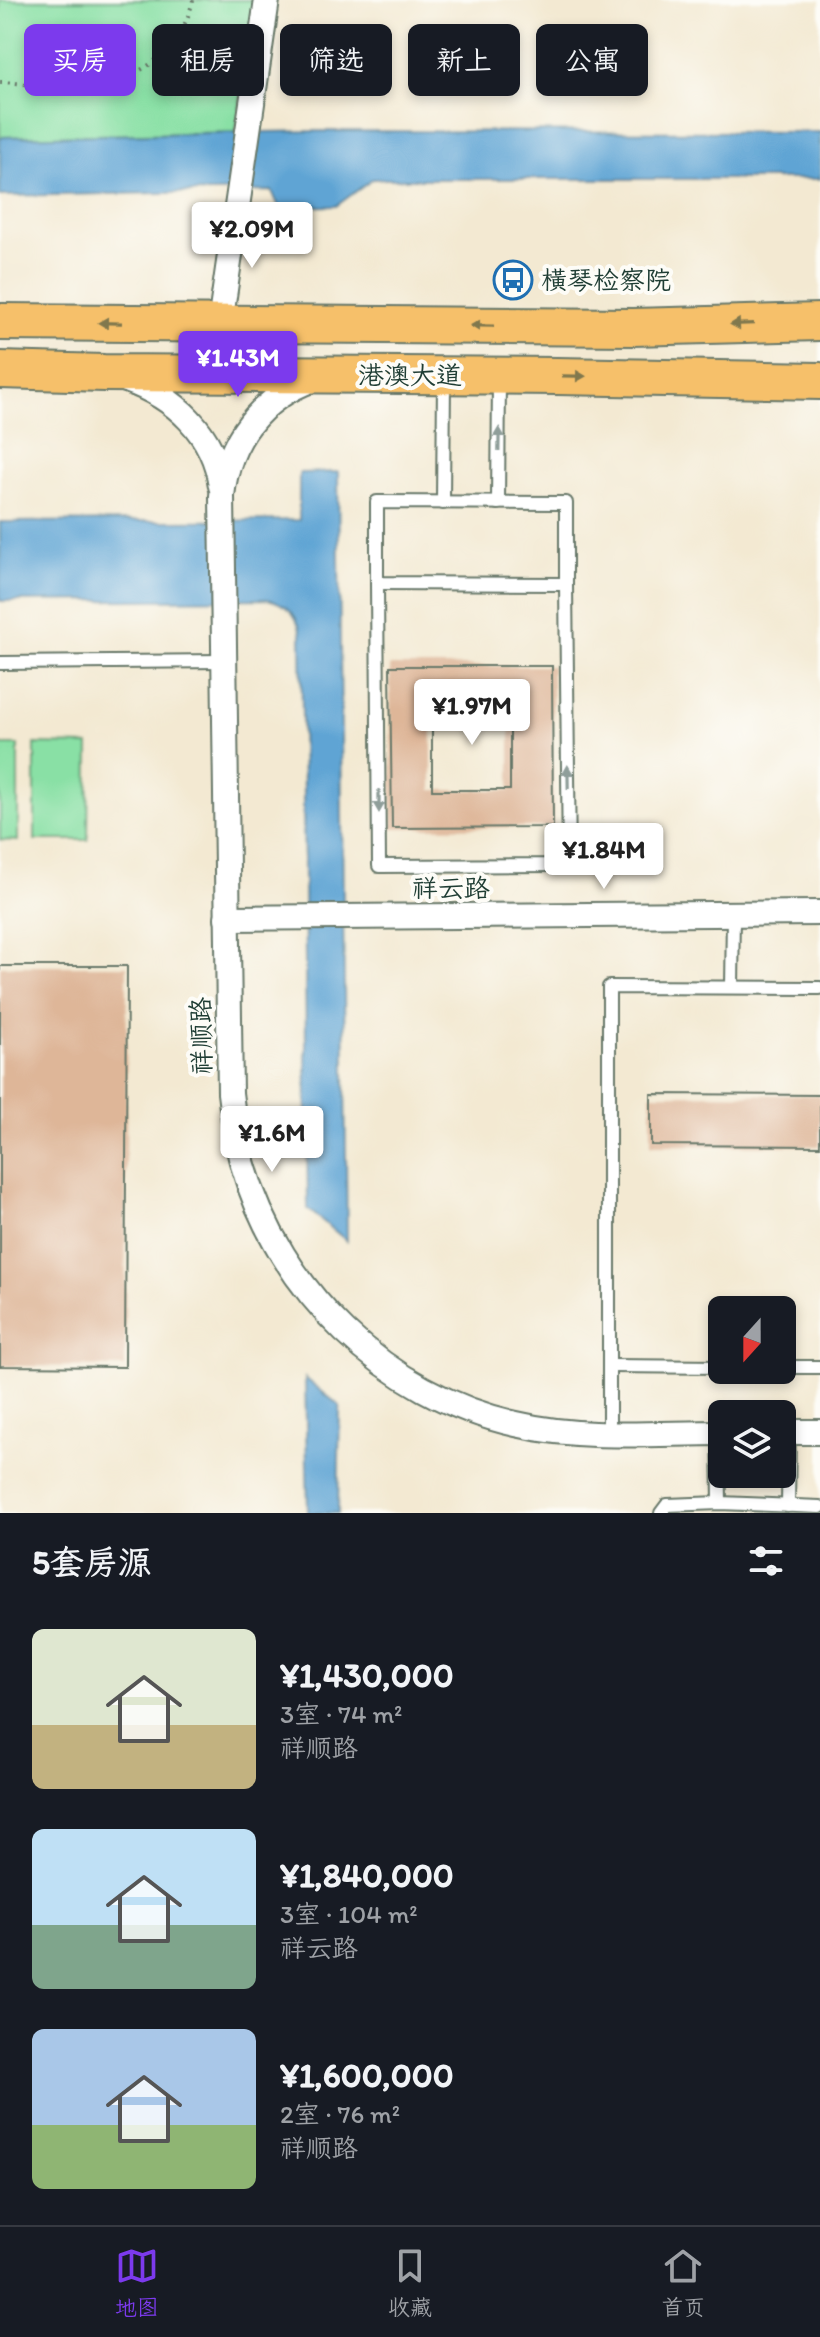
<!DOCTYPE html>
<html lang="zh">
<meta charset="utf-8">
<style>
body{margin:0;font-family:Itim,"LXGW WenKai TC",sans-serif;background:#242831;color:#f1f3f6;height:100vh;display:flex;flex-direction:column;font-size:30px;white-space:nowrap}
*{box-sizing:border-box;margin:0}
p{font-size:26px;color:#9ea1a6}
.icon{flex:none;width:44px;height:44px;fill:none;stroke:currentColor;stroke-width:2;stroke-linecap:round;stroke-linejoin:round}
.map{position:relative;height:1513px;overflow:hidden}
.sheet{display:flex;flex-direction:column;background:#171b24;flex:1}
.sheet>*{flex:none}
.guide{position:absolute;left:24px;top:24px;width:772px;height:72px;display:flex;gap:16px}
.needle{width:52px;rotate:201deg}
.controls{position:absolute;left:708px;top:1296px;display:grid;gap:16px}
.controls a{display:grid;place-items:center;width:88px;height:88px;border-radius:12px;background:#171b24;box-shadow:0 4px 12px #0003;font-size:40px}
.price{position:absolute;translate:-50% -68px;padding:0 18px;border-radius:8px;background:#fff;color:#222;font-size:26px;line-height:52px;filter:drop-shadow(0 2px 4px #0008)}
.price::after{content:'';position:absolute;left:50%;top:48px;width:24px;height:18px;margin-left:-12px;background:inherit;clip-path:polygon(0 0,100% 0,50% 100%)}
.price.selected{background:#7c3aed;color:#fff}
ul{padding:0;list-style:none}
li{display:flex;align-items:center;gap:24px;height:200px;padding:0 32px}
li span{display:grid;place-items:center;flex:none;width:224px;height:160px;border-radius:12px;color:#555}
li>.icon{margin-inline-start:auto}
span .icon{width:96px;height:96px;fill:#fffc;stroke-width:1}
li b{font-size:34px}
h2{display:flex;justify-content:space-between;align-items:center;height:96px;padding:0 32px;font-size:34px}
.tag{padding:0 28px;border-radius:12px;background:#171b24;box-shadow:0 4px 12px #0003;font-size:28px;line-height:72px}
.tag.selected{background:#7c3aed;color:#fff}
.dock{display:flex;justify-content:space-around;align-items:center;height:112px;border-top:2px solid #363941;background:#171b24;font-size:22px;color:#9ea1a6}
.dock a{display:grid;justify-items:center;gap:4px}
.dock .selected{color:#7c3aed}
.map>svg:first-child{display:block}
.green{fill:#89e0a5;stroke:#548e6c;stroke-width:2}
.water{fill:#5fa4d4;stroke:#3f7084;stroke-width:2}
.building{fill:#deb698;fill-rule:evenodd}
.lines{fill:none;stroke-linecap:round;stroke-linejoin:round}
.lane-casing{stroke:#69796b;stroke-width:16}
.street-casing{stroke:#69796b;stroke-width:28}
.primary-casing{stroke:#69796b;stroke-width:40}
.path{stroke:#69796b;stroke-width:4;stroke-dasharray:2 6;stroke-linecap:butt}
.lane{stroke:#fff;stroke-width:12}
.street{stroke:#fff;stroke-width:24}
.primary{stroke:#f6c06b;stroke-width:36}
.oneway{fill:#80784d}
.oneway2{fill:#8f9e9a}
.labels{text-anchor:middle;stroke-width:8;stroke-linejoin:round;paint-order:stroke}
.poi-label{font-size:26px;fill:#1f3d34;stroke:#fdfcf7;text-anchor:start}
.street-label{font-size:26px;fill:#1f3d34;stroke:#fdfcf7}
</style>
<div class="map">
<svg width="820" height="1513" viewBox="0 0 820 1513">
<rect width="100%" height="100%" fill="#fdfcf7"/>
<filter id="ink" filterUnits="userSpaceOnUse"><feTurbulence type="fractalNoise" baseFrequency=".0125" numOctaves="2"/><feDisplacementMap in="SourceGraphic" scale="16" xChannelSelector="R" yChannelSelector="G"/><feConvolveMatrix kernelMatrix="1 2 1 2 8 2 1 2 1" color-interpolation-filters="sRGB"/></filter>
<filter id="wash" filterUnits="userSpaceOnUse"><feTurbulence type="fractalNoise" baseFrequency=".006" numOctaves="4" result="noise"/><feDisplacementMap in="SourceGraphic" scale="32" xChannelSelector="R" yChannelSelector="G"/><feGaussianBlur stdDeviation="1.8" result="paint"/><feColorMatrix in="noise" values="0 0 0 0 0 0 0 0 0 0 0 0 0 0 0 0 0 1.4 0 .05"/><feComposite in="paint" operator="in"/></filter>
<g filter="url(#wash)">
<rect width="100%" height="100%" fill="#f3e9d2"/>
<g class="green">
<polygon points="0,0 256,0 236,132 0,137"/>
<polygon points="35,744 89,745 88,840 35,840"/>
<polygon points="0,745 18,745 18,841 0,840"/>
</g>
<g class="water">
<polygon points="316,131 820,132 820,179 373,179 336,206 279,207 272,191 0,196 0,137"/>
<path d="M338,472l9,769 -39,-32 -7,-576c-4,-20 -15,-30 -34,-34l-267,2v-79l299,-2v-47z"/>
<polygon points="305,1378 340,1406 338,1513 308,1513"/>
</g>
<g id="blocks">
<g class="building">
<path d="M390,666h162l1,161 -161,1zM432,711h78v79h-78z"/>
<polygon points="0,966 127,966 125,1367 0,1366"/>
<polygon points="651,1094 820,1095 820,1146 651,1145"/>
</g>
</g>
</g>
<g filter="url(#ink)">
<use href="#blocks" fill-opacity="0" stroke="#69796b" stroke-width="2"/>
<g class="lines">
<defs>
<g id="lane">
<polygon points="377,502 566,503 566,584 377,583"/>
<polyline points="443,503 444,379"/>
<polyline points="498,503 499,378"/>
<polyline points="377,583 379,866 569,865 566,584"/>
<polyline points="0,663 224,661"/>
<polyline points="732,987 733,914"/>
<polyline points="610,1366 722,1367"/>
<polyline points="782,1367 820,1367"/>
<polyline points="609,1433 609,987 820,988"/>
<polyline points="719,1433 720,1503"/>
<polyline points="788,1506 789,1432"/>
<polyline points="661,1513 667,1505 720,1503 820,1507"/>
</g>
<g id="street">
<polyline points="220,324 267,0"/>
<path d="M314,379c-54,19 -86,61 -92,117l8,597c3,24 6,48 13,72 37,127 143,230 273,259 67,16 138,9 206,9"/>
<path d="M126,380c49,17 88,53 95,106"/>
<polyline points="227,918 820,913"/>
<polyline points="782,1432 820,1432"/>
</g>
<g id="primary">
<polyline points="0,322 633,327 820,322"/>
<polyline points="0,370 104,373 557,376 820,381"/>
</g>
</defs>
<use href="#lane" class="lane-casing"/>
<use href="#street" class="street-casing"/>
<use href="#primary" class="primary-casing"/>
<g class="path">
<polyline points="175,41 231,76"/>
<path d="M0,82c22,1 45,5 68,5 59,0 111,-27 125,-87"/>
</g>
<use href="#lane" class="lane"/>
<use href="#street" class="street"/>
<use href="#primary" class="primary"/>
</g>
<defs><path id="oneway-solid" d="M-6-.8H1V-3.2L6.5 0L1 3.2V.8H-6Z" transform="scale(2)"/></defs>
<g class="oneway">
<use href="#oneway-solid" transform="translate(110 323) rotate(-179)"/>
<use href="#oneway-solid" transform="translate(742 324) rotate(178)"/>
<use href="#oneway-solid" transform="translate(482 326) rotate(-179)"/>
<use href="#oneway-solid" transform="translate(574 376) rotate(1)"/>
</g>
<g class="oneway2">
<use href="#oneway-solid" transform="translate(499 439) rotate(-89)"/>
<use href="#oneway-solid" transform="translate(568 777) rotate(-91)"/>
<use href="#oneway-solid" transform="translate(379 801) rotate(90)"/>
</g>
</g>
<defs>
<symbol id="bus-ring" viewBox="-11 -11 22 22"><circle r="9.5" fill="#fdfcf7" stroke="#1f6fb2" stroke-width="1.5"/><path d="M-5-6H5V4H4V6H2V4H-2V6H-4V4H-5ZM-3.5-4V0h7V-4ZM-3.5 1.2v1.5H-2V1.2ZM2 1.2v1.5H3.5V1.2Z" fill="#1f6fb2"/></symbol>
</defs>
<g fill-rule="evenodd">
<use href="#bus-ring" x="491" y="258" width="44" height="44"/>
</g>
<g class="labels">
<g class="poi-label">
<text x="541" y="289">横琴检察院</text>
</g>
<g class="street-label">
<text x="410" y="384">港澳大道</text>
<text x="451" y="897">祥云路</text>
<text transform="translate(201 1036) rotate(-91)" y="9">祥顺路</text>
</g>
</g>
</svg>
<div class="controls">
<a><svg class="needle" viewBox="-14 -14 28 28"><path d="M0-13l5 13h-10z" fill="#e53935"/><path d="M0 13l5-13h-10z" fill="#9ea1a6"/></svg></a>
<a><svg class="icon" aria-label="layers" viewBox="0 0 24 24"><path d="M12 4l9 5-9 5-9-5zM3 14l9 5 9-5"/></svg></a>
</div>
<b class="price" style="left:252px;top:270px">¥2.09M</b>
<b class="price selected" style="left:238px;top:399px">¥1.43M</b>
<b class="price" style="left:472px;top:747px">¥1.97M</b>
<b class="price" style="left:604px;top:891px">¥1.84M</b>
<b class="price" style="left:272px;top:1174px">¥1.6M</b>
<div class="guide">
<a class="tag selected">买房</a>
<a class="tag">租房</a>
<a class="tag">筛选</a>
<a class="tag">新上</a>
<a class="tag">公寓</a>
</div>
</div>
<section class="sheet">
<h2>5套房源<svg class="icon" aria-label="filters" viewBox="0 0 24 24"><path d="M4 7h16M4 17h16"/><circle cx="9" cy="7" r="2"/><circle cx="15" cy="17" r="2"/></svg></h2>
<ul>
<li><span style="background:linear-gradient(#dfe7d0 60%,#c2b280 0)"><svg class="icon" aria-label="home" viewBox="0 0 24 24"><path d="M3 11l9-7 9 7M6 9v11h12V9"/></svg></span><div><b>¥1,430,000</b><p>3室 · 74 m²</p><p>祥顺路</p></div></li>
<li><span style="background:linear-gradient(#bfe0f5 60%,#7fa58c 0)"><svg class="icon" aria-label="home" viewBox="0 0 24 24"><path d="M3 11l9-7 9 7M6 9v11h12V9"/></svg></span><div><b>¥1,840,000</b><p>3室 · 104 m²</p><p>祥云路</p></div></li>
<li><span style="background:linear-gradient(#a9c7e8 60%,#8fb573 0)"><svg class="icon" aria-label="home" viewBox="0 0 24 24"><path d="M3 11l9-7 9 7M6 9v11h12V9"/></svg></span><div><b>¥1,600,000</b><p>2室 · 76 m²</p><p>祥顺路</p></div></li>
</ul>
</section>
<nav class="dock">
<a class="selected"><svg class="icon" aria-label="map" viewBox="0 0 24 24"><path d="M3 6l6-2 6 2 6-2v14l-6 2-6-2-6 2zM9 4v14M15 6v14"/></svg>地图</a>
<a><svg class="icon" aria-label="saved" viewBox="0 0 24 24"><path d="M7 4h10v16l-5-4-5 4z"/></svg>收藏</a>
<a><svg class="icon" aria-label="home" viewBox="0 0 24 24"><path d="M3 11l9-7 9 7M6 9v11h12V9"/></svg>首页</a>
</nav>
